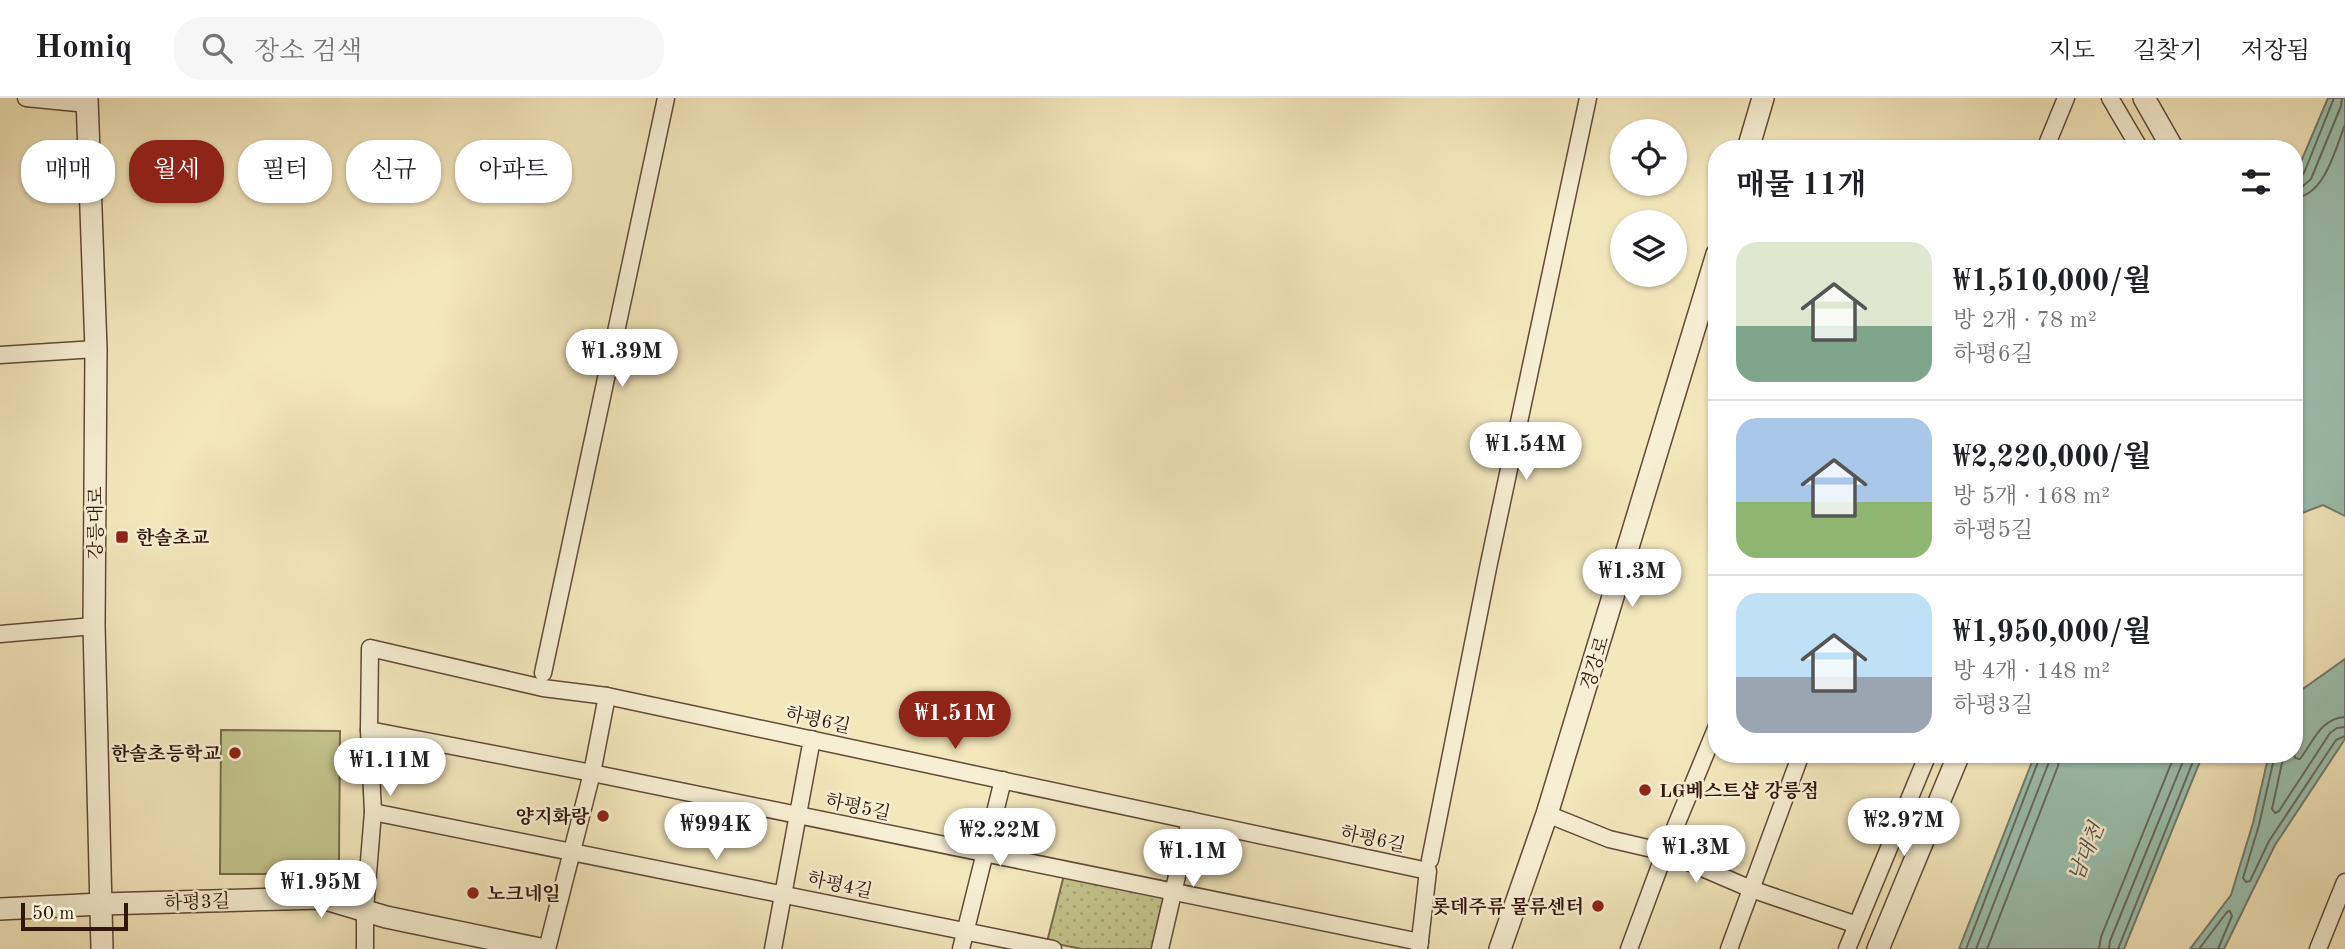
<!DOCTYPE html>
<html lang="ko">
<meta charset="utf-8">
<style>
body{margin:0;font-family:"Old Standard TT","Noto Serif KR",serif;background:#f6f6f6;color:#202124;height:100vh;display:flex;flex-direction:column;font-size:26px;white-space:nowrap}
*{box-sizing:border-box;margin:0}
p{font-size:23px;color:#757577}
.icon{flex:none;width:38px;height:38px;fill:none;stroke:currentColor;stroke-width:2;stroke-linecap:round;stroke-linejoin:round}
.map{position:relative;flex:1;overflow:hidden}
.details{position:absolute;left:1708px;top:42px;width:595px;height:623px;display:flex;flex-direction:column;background:#fff;border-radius:28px;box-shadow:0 2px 5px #0004}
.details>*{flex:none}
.banner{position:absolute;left:21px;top:42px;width:665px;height:63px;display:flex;gap:14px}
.controls{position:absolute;left:1610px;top:21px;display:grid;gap:14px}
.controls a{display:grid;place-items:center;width:77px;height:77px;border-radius:50%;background:#fff;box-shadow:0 2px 5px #0004;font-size:35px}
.scale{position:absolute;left:21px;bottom:18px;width:107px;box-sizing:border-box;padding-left:7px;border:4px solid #31160c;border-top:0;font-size:19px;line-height:24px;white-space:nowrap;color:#31160c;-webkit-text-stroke:5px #f7efd3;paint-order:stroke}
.price{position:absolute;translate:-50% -60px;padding:0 16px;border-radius:24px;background:#fff;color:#222;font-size:23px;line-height:46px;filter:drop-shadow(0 2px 4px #0008)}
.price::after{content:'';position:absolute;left:50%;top:42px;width:21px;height:16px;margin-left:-10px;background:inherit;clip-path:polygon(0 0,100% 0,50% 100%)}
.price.active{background:#8f2418;color:#fff}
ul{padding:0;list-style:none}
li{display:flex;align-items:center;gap:21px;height:175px;padding:0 28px}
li+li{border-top:2px solid #e0e0e0}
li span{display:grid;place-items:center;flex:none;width:196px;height:140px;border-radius:21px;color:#555}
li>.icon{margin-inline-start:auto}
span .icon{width:84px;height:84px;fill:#fffc;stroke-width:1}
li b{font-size:30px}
h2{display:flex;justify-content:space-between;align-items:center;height:84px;padding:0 28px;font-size:30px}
.pill{padding:0 24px;border-radius:28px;background:#fff;box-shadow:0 2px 5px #0004;font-size:24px;line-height:63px}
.pill.active{background:#8f2418;color:#fff}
header{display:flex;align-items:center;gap:42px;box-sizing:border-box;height:98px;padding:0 35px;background:#fff;border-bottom:2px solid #e0e0e0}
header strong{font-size:33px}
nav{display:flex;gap:38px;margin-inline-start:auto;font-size:24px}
.search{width:490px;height:63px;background:#f6f6f6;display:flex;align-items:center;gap:18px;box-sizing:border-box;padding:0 24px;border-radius:28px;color:#757577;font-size:26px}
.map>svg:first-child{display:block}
.park{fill:url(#park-dots);stroke:#7a6c4c;stroke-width:2}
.garden{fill:#c2c38c;stroke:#7a6c4c;stroke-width:2}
.water{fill:#9bc0ae;stroke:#717c6d;stroke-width:2}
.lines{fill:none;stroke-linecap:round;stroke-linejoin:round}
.shore{stroke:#666b5d;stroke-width:2}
.minor-casing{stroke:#624a38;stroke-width:19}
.tertiary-casing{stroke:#624a38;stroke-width:24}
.minor{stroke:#f7efd3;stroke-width:16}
.tertiary{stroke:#f7efd3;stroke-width:21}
.poi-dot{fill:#8f2418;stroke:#f7efd3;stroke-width:2.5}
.labels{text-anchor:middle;stroke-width:5;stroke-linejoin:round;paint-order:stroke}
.street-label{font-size:19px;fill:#31160c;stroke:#f7efd3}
.poi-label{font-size:19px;font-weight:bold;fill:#31160c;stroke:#f7efd3;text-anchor:start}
.water-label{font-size:21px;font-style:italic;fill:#565245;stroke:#f7efd3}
</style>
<header>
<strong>Homiq</strong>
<div class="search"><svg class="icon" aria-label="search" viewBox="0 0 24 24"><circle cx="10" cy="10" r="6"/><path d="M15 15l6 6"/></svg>장소 검색</div>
<nav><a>지도</a><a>길찾기</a><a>저장됨</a></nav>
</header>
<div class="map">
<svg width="2345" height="851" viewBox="0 0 2345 851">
<defs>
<pattern id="park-dots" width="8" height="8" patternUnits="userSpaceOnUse" patternTransform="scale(1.75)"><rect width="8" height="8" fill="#c2c38c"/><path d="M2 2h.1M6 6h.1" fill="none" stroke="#a7a778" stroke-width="1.8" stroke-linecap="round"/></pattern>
</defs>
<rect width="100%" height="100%" fill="#f3e7bc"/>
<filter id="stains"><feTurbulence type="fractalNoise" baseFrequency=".00286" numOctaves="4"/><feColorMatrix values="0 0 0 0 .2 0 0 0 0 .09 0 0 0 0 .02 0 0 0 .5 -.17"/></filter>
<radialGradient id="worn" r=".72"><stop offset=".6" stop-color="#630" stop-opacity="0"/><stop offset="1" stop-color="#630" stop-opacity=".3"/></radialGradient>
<polygon class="park" points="1064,777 1165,798 1155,851 1082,851 1047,844"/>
<polygon class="garden" points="221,632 340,633 339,762 321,776 220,776"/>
<g class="water">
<polygon points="2328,0 2345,0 2345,418 2323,407 2302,415 2294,434 2294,80"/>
<polygon points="2345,561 2345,641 2275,747 2224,851 2190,851 2231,797 2253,725 2269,656 2294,656 2294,604 2300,593"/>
<polygon points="2035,656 2203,656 2124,851 1959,851"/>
</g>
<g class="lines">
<g class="shore">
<polyline points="2294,80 2300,80 2304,75 2334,0"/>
<polyline points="2294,89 2303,88 2311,81 2341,8 2342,0"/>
<path d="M2294,100c31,-2 41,-49 51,-73"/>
<path d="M2294,654l1,6 5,1c13,-17 21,-41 45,-42"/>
<polyline points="2275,656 2259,727 2243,780 2246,784 2250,783 2269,743 2336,642 2345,638"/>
<polyline points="2284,656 2272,711 2275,715 2279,713 2330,635 2337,630 2345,629"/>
<polyline points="1966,851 2041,656"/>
<polyline points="1976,851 2049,664 2050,656"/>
<polyline points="1987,851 2058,668 2060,656"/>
<polyline points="2099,851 2101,839 2175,656"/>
<polyline points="2109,851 2110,843 2186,656"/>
<polyline points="2118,851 2196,656"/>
<polyline points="2199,851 2227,814 2230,813 2232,818 2218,851"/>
</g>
<defs>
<g id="minor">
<polyline points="26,0 87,6"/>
<polyline points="2110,0 2140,51"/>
<polyline points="2045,51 2066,0"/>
<polyline points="0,257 96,251"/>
<polyline points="0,536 94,528"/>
<polyline points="543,575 666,0"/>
<polyline points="369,632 592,675 1420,844"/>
<polyline points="373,714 1053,851"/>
<polyline points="1547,716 1609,741 1665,754 1751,791 1857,827"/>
<polyline points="1430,762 1489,465 1588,0"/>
<polyline points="365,851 365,812 373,714 369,632 370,550 543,590 607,598 1428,773 1419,851"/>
<polyline points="547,851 592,675 607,598"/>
<polyline points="773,851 812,641"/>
<polyline points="961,851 1003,682"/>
<polyline points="1160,851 1190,722"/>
<polyline points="1629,851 1665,754 1717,628"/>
<polyline points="1729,851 1801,656"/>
<polyline points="1847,851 1928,656"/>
<polyline points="2318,851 2345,784"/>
</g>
<g id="tertiary">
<polyline points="87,0 96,251 94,528 102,851"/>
<polyline points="2144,0 2173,51"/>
<polyline points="1748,51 1763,0"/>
<polyline points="0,811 101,806 322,800 386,819 540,851"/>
<polyline points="1500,851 1547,716 1717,156"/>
<polyline points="1878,851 1959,656"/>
</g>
</defs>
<use href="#minor" class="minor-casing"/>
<use href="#tertiary" class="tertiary-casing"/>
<use href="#minor" class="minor"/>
<use href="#tertiary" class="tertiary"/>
</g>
<g class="poi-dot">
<rect x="115" y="432" width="14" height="14" rx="3.5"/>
<circle cx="235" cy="655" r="7"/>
<circle cx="1645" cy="692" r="7"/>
<circle cx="603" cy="718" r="7"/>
<circle cx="473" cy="795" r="7"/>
<circle cx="1598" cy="808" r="7"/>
</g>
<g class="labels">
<g class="street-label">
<text transform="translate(95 425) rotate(-90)" y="7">강릉대로</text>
<text transform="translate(1594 565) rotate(-73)" y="7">경강로</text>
<text transform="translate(818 621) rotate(12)" y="7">하평6길</text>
<text transform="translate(858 708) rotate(12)" y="7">하평5길</text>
<text transform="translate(1373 740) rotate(12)" y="7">하평6길</text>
<text transform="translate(840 786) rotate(12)" y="7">하평4길</text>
<text transform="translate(197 803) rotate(-2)" y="7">하평3길</text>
</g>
<g class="poi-label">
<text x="136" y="446">한솔초교</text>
<text x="221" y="662" text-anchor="end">한솔초등학교</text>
<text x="1659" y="699">LG베스트샵 강릉점</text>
<text x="589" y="725" text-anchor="end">양지화랑</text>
<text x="487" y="802">노크네일</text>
<text x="1584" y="815" text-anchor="end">롯데주류 물류센터</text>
</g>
<g class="water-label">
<text transform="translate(2086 754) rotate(-68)" y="7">남대천</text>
</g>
</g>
<rect width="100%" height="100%" filter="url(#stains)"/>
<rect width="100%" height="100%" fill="url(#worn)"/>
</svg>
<div class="controls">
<a><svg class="icon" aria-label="locate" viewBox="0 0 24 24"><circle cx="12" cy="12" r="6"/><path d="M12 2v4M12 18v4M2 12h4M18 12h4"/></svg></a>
<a><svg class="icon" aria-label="layers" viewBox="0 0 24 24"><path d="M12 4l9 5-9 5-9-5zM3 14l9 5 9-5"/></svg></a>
</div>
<div class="scale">50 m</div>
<b class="price" style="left:622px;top:291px">₩1.39M</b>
<b class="price" style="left:1526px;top:384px">₩1.54M</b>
<b class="price" style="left:1632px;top:511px">₩1.3M</b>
<b class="price active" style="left:955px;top:653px">₩1.51M</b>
<b class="price" style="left:390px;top:700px">₩1.11M</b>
<b class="price" style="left:1904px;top:760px">₩2.97M</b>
<b class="price" style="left:716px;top:764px">₩994K</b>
<b class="price" style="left:1000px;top:770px">₩2.22M</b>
<b class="price" style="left:1696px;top:787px">₩1.3M</b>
<b class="price" style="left:1193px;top:791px">₩1.1M</b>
<b class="price" style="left:321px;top:822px">₩1.95M</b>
<div class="banner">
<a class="pill">매매</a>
<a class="pill active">월세</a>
<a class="pill">필터</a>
<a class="pill">신규</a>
<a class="pill">아파트</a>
</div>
<section class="details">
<h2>매물 11개<svg class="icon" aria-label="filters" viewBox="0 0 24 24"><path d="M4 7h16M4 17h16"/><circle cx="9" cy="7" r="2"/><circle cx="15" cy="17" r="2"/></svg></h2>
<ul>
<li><span style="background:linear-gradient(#dfe7d0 60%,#7fa58c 0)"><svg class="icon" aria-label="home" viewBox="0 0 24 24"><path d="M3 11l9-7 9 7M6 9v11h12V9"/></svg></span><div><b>₩1,510,000/월</b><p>방 2개 · 78 m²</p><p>하평6길</p></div></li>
<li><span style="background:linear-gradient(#a9c7e8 60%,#8fb573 0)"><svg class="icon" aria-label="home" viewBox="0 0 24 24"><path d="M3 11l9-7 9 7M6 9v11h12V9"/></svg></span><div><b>₩2,220,000/월</b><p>방 5개 · 168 m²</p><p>하평5길</p></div></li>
<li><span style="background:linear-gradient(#bfe0f5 60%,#9aa5b1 0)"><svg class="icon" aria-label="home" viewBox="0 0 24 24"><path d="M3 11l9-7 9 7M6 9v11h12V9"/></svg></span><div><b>₩1,950,000/월</b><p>방 4개 · 148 m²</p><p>하평3길</p></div></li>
</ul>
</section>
</div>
